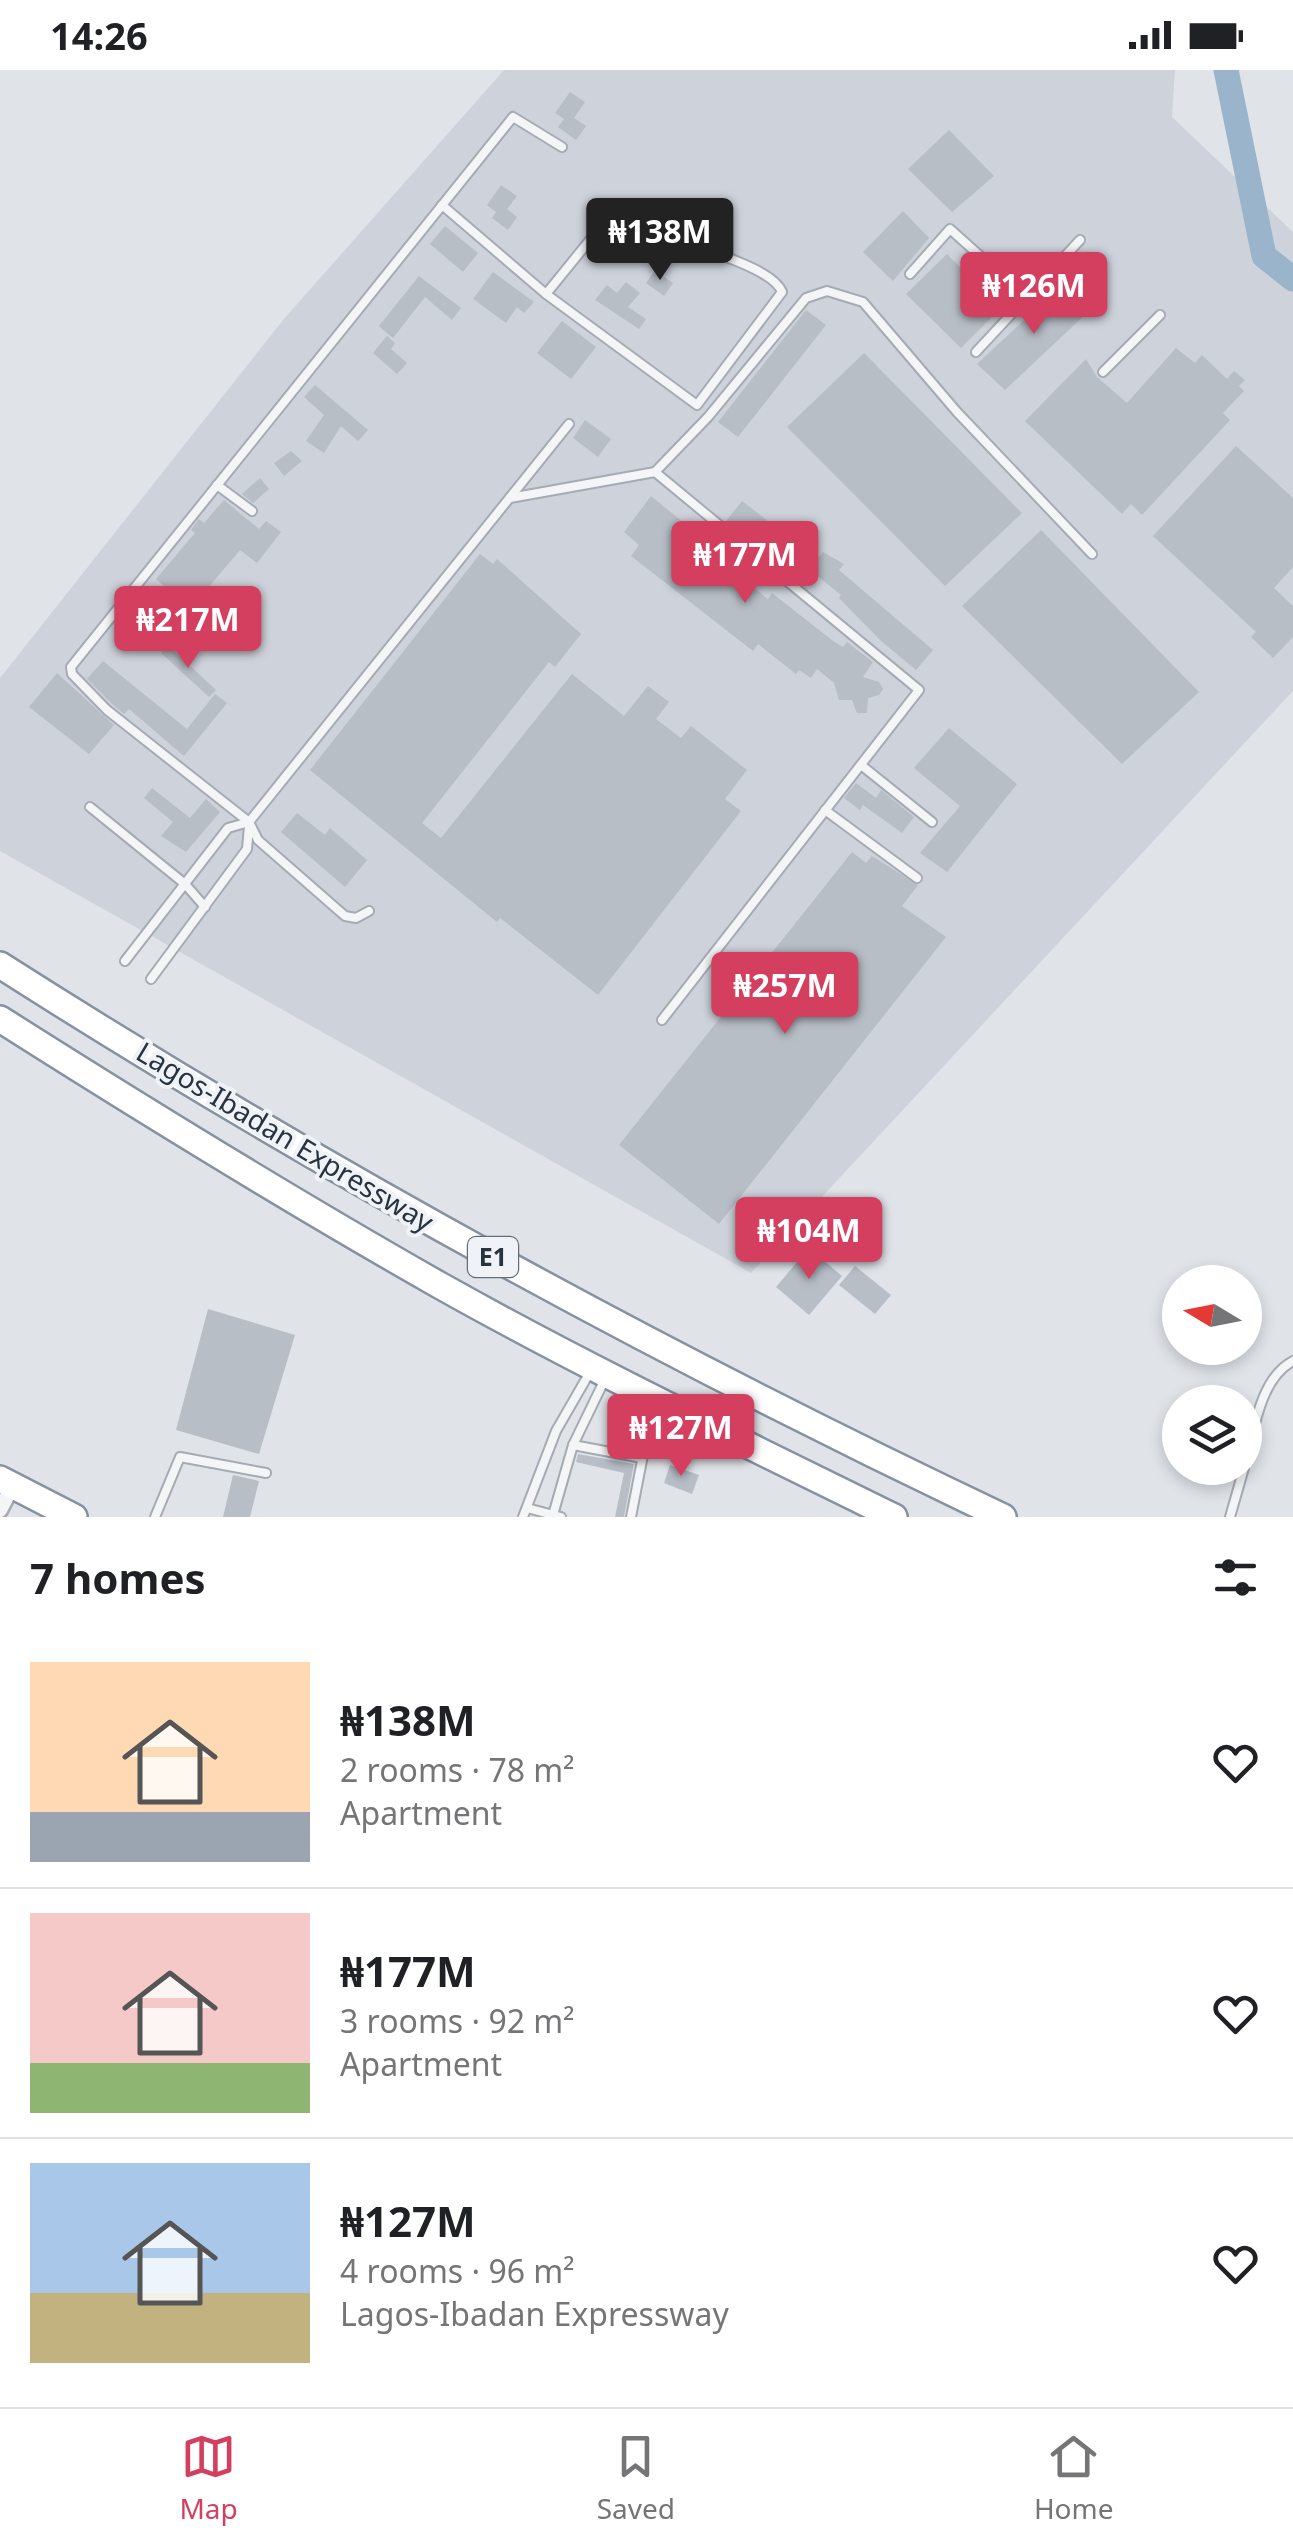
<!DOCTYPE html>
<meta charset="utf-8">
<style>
body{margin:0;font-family:"Noto Sans",sans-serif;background:#f2f2f2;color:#202124;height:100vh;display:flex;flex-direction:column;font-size:38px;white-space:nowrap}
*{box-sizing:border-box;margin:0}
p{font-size:32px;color:#757577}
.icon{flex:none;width:55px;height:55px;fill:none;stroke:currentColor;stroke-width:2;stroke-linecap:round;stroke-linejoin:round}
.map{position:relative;height:1447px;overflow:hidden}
.sheet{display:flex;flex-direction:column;background:#fff;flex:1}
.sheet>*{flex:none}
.needle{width:65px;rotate:280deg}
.controls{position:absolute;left:1162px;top:1195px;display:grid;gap:20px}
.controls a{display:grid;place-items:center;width:100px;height:100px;border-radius:50%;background:#fff;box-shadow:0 5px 15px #0003;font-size:50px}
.price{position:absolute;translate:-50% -85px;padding:0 22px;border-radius:10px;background:#d43f5f;color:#fff;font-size:32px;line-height:65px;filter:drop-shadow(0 2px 5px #0008)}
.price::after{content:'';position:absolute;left:50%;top:60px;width:30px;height:22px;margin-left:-15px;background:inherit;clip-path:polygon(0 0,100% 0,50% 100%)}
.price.selected{background:#222;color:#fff}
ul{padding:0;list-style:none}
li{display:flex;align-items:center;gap:30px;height:250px;padding:0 30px}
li+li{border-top:2px solid #e0e0e0}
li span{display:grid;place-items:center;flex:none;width:280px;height:200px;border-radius:0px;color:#555}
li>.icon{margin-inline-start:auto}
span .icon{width:120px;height:120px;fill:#fffc;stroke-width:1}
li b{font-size:42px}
h2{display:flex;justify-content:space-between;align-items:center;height:120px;padding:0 30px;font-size:42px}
.status{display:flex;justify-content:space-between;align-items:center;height:70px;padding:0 50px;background:#fff;direction:ltr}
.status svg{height:28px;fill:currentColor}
.tabs{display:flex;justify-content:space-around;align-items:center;height:140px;border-top:2px solid #e0e0e0;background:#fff;font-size:28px;color:#757577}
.tabs a{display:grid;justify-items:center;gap:5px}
.tabs .selected{color:#d43f5f}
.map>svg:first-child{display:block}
.built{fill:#ced3db}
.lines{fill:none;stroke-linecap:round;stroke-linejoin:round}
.river{stroke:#99b4cb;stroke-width:25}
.building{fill:#b7bec6}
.lane-casing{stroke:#a5abb3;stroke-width:12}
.street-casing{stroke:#a5abb3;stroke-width:19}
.highway-casing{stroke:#8692a1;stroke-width:30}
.lane{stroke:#f3f5f7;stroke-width:8}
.street{stroke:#f3f5f7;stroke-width:14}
.highway{stroke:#fff;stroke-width:25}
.labels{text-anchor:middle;stroke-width:8;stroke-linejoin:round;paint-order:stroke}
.shield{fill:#eff3f7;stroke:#646d78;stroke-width:2.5}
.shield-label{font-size:25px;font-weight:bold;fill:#283341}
.street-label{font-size:28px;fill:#283341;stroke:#eff3f7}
</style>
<div class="status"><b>14:26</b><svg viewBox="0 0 49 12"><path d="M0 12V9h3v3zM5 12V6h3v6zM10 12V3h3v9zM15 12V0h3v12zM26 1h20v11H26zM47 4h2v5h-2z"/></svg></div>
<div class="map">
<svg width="1293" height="1447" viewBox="0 0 1293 1447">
<rect width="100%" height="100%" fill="#e0e4e9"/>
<polygon class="built" points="504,0 1175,0 1172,47 1293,162 1293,621 751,1203 0,781 0,608 283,250"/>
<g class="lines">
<polyline class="river" points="1226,0 1264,186 1293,209"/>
</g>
<g class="building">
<polygon points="570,22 585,32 574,48 586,56 576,70 558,57 564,49 555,43"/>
<polygon points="949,60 994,106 952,142 908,99"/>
<polygon points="501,115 517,126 507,139 517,147 508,160 492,148 496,142 487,135"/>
<polygon points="903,141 929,168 893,211 863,182"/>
<polygon points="445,156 478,183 463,202 430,174"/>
<polygon points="947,184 1001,238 961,278 906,224"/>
<polygon points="655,200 673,213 664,226 646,213"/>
<polygon points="493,202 534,232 524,243 517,237 506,253 473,229"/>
<polygon points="419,206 461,238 452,250 425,227 393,268 379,256"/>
<polygon points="626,212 640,223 628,237 646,249 639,259 595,230 607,215 617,223"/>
<polygon points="1063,214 1090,240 1005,320 977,294"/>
<polygon points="806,240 826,255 738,367 718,352"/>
<polygon points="562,251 596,277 571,309 537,283"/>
<polygon points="387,266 395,273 391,279 407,293 397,304 373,283"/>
<polygon points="1176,278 1195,293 1202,285 1227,309 1234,301 1245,310 1239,316 1244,321 1223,343 1230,350 1142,445 1131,434 1122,444 1025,351 1086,289 1097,307 1127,333"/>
<polygon points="864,283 1022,443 945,516 787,357"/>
<polygon points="315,315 368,360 358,371 341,356 324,383 306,371 324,345 304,327"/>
<polygon points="585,350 611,369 598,387 573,368"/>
<polygon points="1236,376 1293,428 1293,497 1274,518 1293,536 1293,567 1273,588 1251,567 1256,562 1153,466"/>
<polygon points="291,381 302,391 284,406 274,393"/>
<polygon points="260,408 269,419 253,433 242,424"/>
<polygon points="651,426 689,457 685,462 768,529 772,523 833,571 843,577 847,572 873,592 863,607 879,612 883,619 879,625 868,628 867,643 857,643 852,630 839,630 834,613 817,599 811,608 799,600 796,604 758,574 753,581 631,486 639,475 624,462"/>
<polygon points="224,430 259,459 266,451 281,462 257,493 240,480 190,539 156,509 195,463 191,460 199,449 204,453"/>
<polygon points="742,431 817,489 823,482 844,494 839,500 933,580 916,600 881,571 839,528 841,525 815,504 809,510 789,499 726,451"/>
<polygon points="1041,460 1199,622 1122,694 962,536"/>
<polygon points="480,484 493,494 497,489 581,564 555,597 549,592 422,753 441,768 572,604 624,646 648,616 669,632 656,649 681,668 691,656 747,700 725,729 741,741 598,925 500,848 497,852 310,700"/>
<polygon points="168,575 216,620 209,627 161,583"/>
<polygon points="103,591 187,659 215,624 227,633 184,686 129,639 124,644 112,634 87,609"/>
<polygon points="57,603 114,655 89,684 29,637"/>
<polygon points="949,658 1017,714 947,802 920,783 960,736 914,698"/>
<polygon points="856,713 876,728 881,720 914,747 902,763 863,735 860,740 844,728"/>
<polygon points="152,718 190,748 206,729 220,742 186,782 161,766 173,752 144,728"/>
<polygon points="297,743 325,765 330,758 367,790 345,817 281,762"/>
<polygon points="852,782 866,793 872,786 918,815 902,836 946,867 719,1154 619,1075"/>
<polygon points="809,1178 842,1206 809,1245 776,1217"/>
<polygon points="855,1196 891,1225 875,1244 839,1215"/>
<polygon points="208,1239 295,1265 259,1384 176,1360"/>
<polygon points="578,1384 634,1394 624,1447 615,1447 624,1403 576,1392"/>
<polygon points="670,1395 699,1405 692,1424 664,1413"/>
<polygon points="233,1405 259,1411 250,1447 223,1447"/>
</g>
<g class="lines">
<defs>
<g id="lane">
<path d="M442,135l104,89 151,111 85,-113c-10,-26 -88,-43 -113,-58 -10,-5 -18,-12 -27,-19"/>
<polyline points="910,204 950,159 1027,228"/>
<polyline points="546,224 594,165"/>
<polyline points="976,282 1080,170"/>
<polyline points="1103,302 1160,245"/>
<polyline points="655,402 708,347 806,228 827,221 863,232 957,342 1092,484"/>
<polyline points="217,415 252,441"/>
<polyline points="510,428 655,402 919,620 662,950"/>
<polyline points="861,695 932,752"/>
<polyline points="90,737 185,814 205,837"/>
<polyline points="825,740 917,808"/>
<polyline points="369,841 356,848 345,846 258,770 249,752 107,640 72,604 71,597 513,47 562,77"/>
<polyline points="125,891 228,758 249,752 569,354"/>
<polyline points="151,909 247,779 249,756"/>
<polyline points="573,1375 642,1388"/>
<path d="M1245,1394c9,-33 15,-86 48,-103"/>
<polyline points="527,1438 561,1447"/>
<polyline points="553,1445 573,1375 605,1309"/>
<polyline points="155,1447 180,1387 266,1403"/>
<polyline points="523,1447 556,1361 590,1302"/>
<polyline points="631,1447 653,1334"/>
<polyline points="1230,1447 1244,1398"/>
</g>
<polyline id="street" points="0,1440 13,1415"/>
<g id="highway">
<path d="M0,895c323,206 657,388 1003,552"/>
<path d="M0,949c145,92 291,182 441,267 148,83 301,156 453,231"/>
<polyline points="0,1409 74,1447"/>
</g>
</defs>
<use href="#lane" class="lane-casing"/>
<use href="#street" class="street-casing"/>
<use href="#highway" class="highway-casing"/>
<use href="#lane" class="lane"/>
<use href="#street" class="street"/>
<use href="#highway" class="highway"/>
</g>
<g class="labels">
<rect class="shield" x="468" y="1167" width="50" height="40" rx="8"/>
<g class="shield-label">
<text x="493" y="1196">E1</text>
</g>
<g class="street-label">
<text transform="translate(285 1067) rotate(31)" y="10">Lagos-Ibadan Expressway</text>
</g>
</g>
</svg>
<div class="controls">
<a><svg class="needle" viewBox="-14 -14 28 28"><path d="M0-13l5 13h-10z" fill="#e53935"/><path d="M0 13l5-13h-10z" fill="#757577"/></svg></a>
<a><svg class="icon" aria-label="layers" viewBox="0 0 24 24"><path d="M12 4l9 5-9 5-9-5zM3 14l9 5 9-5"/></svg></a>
</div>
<b class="price selected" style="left:660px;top:213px">₦138M</b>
<b class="price" style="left:1034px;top:267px">₦126M</b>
<b class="price" style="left:745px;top:536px">₦177M</b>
<b class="price" style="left:188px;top:601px">₦217M</b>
<b class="price" style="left:785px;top:967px">₦257M</b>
<b class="price" style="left:809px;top:1212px">₦104M</b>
<b class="price" style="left:681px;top:1409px">₦127M</b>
</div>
<section class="sheet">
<h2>7 homes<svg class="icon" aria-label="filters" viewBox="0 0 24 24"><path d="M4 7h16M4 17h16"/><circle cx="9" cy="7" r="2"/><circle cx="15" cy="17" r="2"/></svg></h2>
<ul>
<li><span style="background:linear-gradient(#ffd9b3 75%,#9aa5b1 0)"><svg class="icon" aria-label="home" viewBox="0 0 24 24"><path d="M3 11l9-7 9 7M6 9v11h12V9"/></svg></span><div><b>₦138M</b><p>2 rooms · 78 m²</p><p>Apartment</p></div><svg class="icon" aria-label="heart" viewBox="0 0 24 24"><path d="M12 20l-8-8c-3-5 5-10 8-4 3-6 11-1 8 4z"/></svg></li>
<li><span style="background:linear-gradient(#f6c9c9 75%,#8fb573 0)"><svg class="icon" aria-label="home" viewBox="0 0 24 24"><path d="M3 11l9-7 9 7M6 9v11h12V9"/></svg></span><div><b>₦177M</b><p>3 rooms · 92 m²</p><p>Apartment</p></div><svg class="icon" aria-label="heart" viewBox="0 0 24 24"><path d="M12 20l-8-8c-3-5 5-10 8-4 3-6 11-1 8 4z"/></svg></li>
<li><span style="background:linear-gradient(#a9c7e8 65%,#c2b280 0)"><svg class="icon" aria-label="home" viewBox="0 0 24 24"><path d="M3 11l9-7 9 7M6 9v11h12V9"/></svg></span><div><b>₦127M</b><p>4 rooms · 96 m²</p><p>Lagos-Ibadan Expressway</p></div><svg class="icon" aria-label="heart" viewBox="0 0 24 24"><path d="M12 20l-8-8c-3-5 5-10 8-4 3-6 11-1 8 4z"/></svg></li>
</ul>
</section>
<nav class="tabs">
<a class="selected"><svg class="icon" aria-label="map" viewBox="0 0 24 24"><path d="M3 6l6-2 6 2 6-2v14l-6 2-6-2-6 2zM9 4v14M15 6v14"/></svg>Map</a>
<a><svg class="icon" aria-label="saved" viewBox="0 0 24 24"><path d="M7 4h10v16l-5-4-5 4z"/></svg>Saved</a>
<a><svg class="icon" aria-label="home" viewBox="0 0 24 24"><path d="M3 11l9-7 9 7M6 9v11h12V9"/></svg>Home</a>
</nav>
